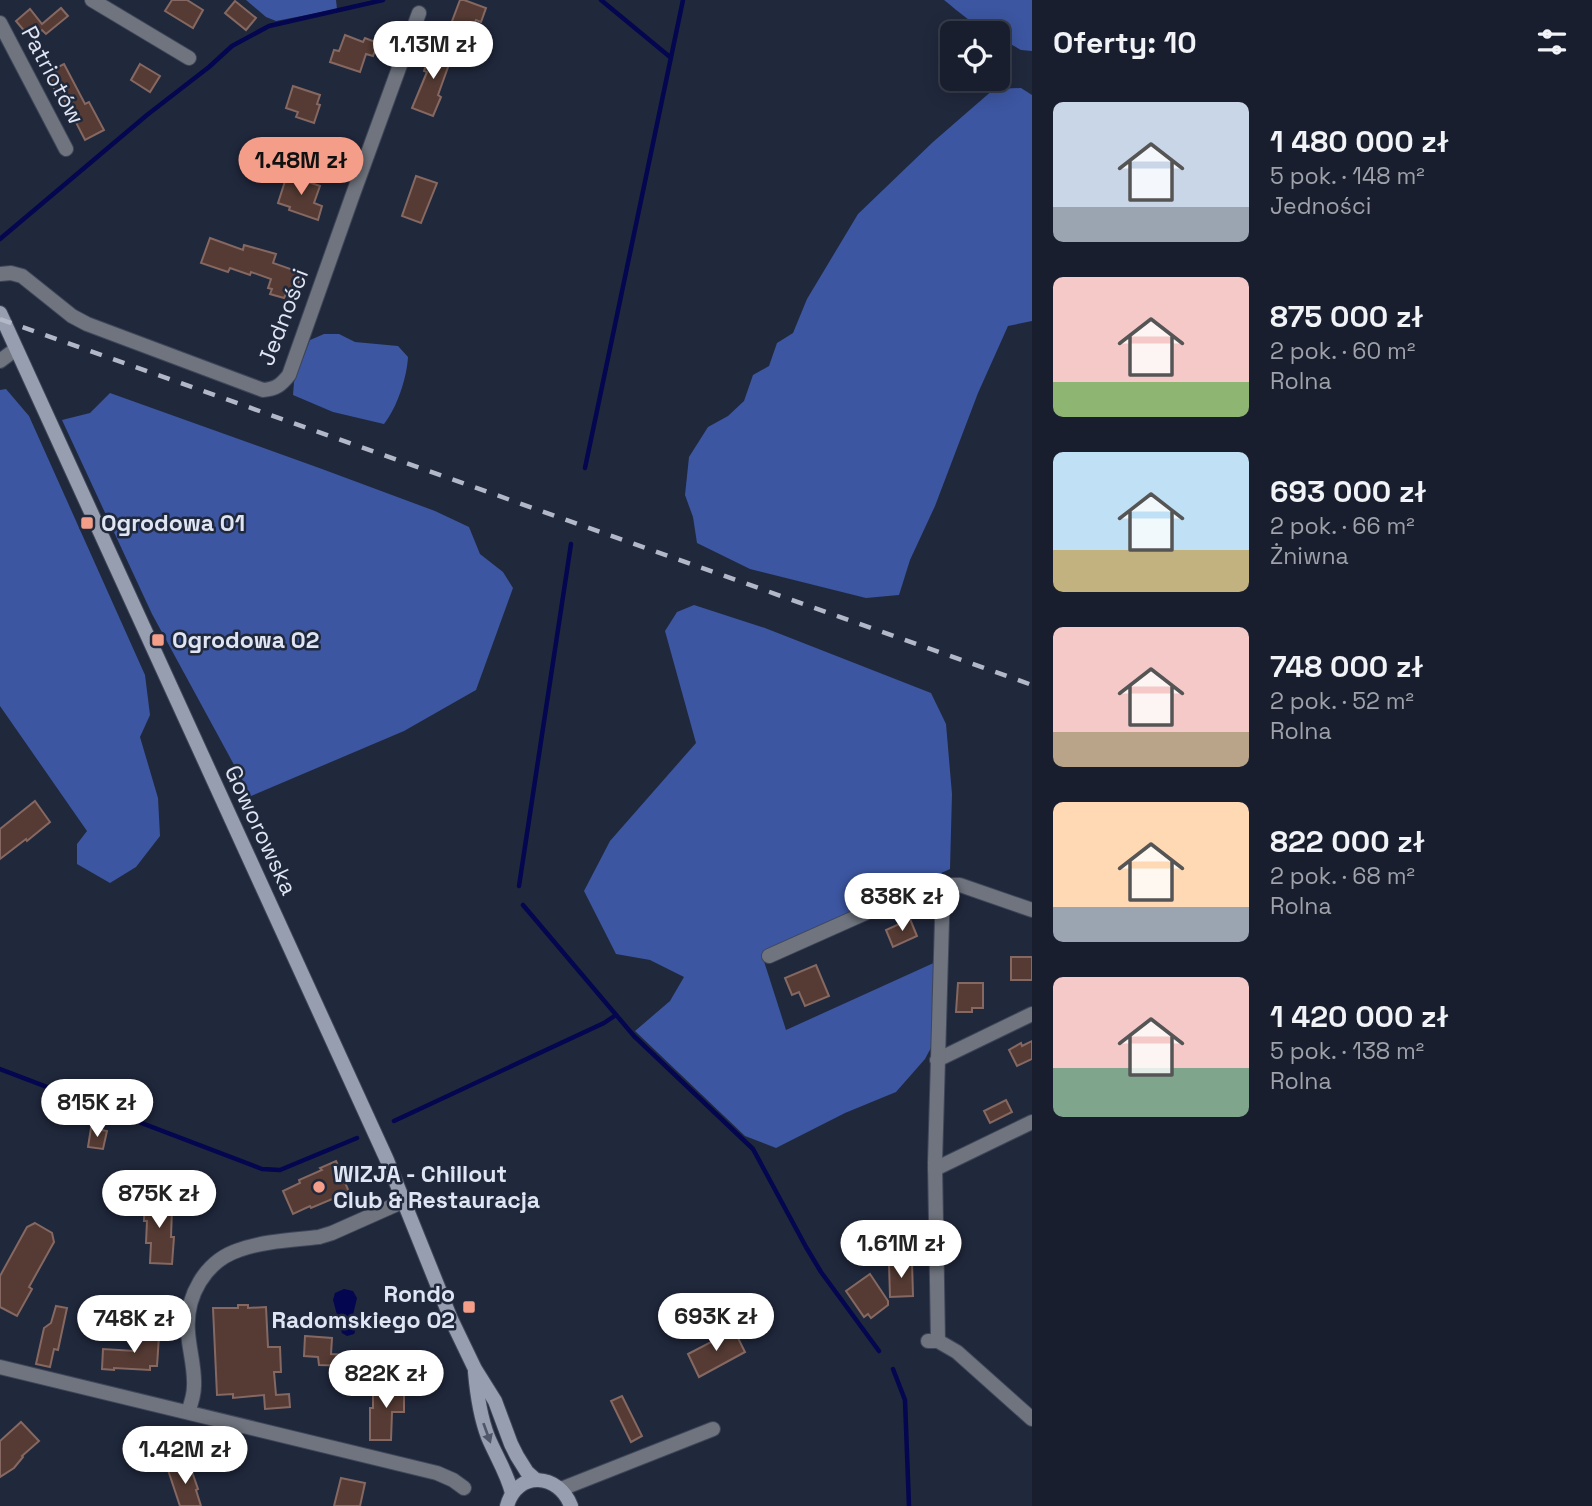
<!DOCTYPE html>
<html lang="pl">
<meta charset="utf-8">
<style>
body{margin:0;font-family:"Space Grotesk",sans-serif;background:#252b39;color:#f1f3f6;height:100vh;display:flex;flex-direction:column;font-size:26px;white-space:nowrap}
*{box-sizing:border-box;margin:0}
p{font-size:23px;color:#9fa2aa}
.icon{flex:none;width:38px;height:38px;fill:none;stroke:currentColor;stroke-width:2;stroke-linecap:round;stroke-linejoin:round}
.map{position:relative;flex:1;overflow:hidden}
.panel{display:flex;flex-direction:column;background:#181e2d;width:560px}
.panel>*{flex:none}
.buttons{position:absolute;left:940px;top:21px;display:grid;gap:14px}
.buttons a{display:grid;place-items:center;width:70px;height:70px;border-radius:10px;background:#181e2d;box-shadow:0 4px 18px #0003,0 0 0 2px #363c49;font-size:35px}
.price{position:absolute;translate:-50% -60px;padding:0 16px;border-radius:24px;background:#fff;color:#222;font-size:23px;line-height:46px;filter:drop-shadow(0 2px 4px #0008)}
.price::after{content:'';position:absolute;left:50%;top:42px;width:21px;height:16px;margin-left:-10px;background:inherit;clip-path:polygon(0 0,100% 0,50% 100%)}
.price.active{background:#f49e8a;color:#111}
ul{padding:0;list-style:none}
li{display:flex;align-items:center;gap:21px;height:175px;padding:0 21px}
li span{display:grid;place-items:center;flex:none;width:196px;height:140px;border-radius:10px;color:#555}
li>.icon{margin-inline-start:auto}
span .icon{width:84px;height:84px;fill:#fffc;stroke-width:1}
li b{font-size:30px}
h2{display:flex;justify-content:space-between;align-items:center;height:84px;padding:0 21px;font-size:30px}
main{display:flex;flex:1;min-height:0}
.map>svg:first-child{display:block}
.forest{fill:#3c56a1}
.water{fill:#04064f}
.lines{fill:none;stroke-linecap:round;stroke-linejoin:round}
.stream{stroke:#04064f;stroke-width:4.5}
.building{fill:#553b34;stroke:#856861;stroke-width:2}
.minor-casing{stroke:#3f4659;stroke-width:16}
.secondary-casing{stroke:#3f4659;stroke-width:16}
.minor{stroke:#6f747e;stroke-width:14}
.secondary{stroke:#979eaf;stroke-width:14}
.rail{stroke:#b2b8c7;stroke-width:4.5;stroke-dasharray:12 12;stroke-linecap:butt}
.oneway{fill:#50576a}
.poi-dot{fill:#f49e8a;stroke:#20283c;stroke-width:2.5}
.labels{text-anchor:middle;stroke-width:5;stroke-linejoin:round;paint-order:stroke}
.street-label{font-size:23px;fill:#dfe5f2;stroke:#20283c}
.poi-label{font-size:23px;font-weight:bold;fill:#dfe5f2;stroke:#20283c;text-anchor:start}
</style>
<main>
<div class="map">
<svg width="1032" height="1506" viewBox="0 0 1032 1506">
<rect width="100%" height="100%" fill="#20283c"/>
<g class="forest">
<polygon points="246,0 336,0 337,9 276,21 266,17"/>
<path d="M944,0h88v51l-11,-1 -23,-13v-4c-17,0 -41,-23 -54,-33z"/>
<polygon points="1021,88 1032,95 1032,321 1008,326 978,393 935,506 910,560 899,595 866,598 750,569 697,543 693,517 685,495 689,457 708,427 728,416 744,401 753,375 769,366 777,343 793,333 807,299 858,214 933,142 994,89"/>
<path d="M324,334h15l16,8 43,4 10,11c-1,20 -11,51 -24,67l-51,-12 -40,-17 1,-13 16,-42z"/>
<polygon points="6,389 29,416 145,675 150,715 140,737 158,798 160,836 136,867 110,883 77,864 77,844 87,831 0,706 0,390"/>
<polygon points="110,393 322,469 435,511 469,527 480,554 503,572 513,588 476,690 404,731 251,796 152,614 62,420 90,413"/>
<polygon points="694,605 765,628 931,693 946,724 952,794 950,869 762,955 786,1030 938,961 942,1027 925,1059 896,1092 845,1113 776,1148 745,1136 635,1031 670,1001 684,977 650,960 616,954 584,891 610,841 696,743 665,631 677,612"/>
</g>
<polygon class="water" points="344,1289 353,1291 357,1298 352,1319 355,1332 354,1334 347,1336 342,1333 333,1300 335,1293"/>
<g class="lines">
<g class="stream">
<polyline points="601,0 670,57"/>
<polyline points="0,239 147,115 209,67 232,46 269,26 383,0"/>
<polyline points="585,468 683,0"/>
<polyline points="519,886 571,544"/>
<polyline points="523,905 634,1036 753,1149 806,1247 821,1272 879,1351"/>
<polyline points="0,1069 262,1169 280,1170 357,1138"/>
<polyline points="394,1121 604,1023 616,1015"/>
<polyline points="893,1369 905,1400 909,1506"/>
</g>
</g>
<g class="building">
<polygon points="172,0 187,0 203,10 193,28 165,11"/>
<polygon points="460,0 464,0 486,8 481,22 476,20 472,31 451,24"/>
<polygon points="235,1 256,18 246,30 225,13"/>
<polygon points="61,8 68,16 46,34 42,30 33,38 28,32 26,33 16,21 30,9 42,24"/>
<polygon points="345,35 363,42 365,38 378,43 373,56 366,54 360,72 330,62 334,50 339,51"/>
<polygon points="433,46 453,53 438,95 441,97 433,116 412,108 427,72 424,71"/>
<polygon points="64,64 85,104 89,102 104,130 85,140 64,99 60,100 46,73"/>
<polygon points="140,64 160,76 150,92 131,80"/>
<polygon points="293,86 320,95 317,104 320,105 314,123 296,117 298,112 286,108"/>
<polygon points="287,175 320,186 314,203 322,206 318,220 289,210 290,207 278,203"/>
<polygon points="416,176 437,183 421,223 402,216"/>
<polygon points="210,238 243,250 244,245 276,254 273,263 302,273 295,292 292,290 290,296 286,294 284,298 270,294 272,289 268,288 271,279 251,272 250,275 230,268 228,272 201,263"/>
<polygon points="35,801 50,822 27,841 26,839 0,859 0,829"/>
<polygon points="910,919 917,936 893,947 886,930"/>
<rect x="1011" y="957" width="21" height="23"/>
<polygon points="816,965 829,996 805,1006 799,992 792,995 785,978"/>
<polygon points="958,983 983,983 983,1008 972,1008 972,1012 956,1012"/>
<polygon points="1032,1041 1032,1059 1017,1066 1009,1050 1021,1043 1022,1046"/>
<polygon points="1006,1100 1012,1112 990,1123 984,1111"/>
<polygon points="91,1128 107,1131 103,1149 88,1147"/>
<polygon points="336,1161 349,1192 311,1208 310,1206 293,1214 283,1191 300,1183 299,1180 322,1170 320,1168"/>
<polygon points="145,1195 164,1196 164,1209 172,1209 171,1237 174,1237 172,1264 150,1263 151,1243 146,1243 147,1221 144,1221"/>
<polygon points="35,1223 52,1233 54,1242 29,1287 32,1289 17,1316 0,1307 0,1276 27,1227"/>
<polygon points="912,1262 913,1296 890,1297 889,1263"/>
<polygon points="870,1274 888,1301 888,1305 871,1318 868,1314 864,1317 846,1291"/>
<polygon points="238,1305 248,1305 248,1308 266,1307 268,1347 280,1347 281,1372 274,1372 276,1395 289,1394 290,1407 265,1409 264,1395 233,1398 233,1394 217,1395 213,1308 238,1308"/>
<polygon points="56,1306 67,1308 58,1350 54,1349 50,1367 36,1364 44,1328 51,1323"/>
<polygon points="734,1330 745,1352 699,1377 688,1354"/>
<polygon points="136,1334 159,1336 157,1366 150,1366 150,1370 114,1368 114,1370 102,1369 103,1349 135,1351"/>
<polygon points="305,1336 332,1338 331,1354 349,1355 349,1366 319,1365 318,1357 304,1356"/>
<polygon points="388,1382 404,1382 404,1412 392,1412 391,1440 370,1440 370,1408 373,1408 373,1387 388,1387"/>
<polygon points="622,1396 642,1436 631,1442 611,1401"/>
<polygon points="21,1422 39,1441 22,1456 23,1457 14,1468 0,1477 0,1441"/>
<polygon points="189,1463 198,1489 196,1490 201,1506 180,1506 168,1470"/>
<polygon points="341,1478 365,1483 360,1506 334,1506"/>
</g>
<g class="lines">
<defs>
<g id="minor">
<polyline points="92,0 189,58"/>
<polyline points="0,23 66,149"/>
<path d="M0,274l11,-1 11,3 50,40 15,8 176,66c13,-1 18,-5 26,-15l63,-178 67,-184"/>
<polyline points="0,361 16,349"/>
<polyline points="769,956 917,890 943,885 960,885 1032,910"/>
<polyline points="937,1060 1032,1014"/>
<polyline points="935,1169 1032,1122"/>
<polyline points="928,1341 938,1341 957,1352 1032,1419"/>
<polyline points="938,1341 935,1163 943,885"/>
<polyline points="0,1367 437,1473 453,1480 464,1488"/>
<path d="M188,1412c3,-8 6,-18 6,-26 1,-18 -5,-37 -6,-54 -3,-35 17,-71 51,-82 25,-9 54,-10 80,-13l13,-4 72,-32"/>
<polyline points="561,1489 713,1429"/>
</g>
<g id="secondary">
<polyline points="0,313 387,1160 451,1319 475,1369 495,1401 511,1444 517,1456 527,1472 536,1480"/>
<path d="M475,1372c2,23 5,44 13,65 8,19 19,36 24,56"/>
<path d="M507,1506c10,-36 52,-33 64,0"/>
</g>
</defs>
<use href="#minor" class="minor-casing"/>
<use href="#secondary" class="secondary-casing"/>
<use href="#minor" class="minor"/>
<use href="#secondary" class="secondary"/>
<polyline class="rail" points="0,319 1032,685"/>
</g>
<defs><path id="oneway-solid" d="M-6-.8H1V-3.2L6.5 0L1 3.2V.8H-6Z" transform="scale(1.75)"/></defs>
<use class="oneway" href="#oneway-solid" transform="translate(487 1433) rotate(70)"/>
<g class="poi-dot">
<rect x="80" y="516" width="14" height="14" rx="3.5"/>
<rect x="151" y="633" width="14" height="14" rx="3.5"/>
<circle cx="319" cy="1187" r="7"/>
<rect x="462" y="1300" width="14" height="14" rx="3.5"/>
</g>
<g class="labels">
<g class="street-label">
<text transform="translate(53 75) rotate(62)" y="8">Patriotów</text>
<text transform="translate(283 317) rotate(-69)" y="8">Jedności</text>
<text transform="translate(261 830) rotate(65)" y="8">Goworowska</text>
</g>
<g class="poi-label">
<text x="101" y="531">Ogrodowa 01</text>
<text x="172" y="648">Ogrodowa 02</text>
<text x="333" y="1182">WIZJA - Chillout<tspan x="333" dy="26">Club &amp; Restauracja</tspan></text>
<text x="455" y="1302" text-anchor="end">Rondo<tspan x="455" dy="26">Radomskiego 02</tspan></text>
</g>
</g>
</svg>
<div class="buttons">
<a><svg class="icon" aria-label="locate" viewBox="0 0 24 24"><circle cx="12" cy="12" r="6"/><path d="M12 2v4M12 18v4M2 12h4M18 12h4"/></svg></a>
</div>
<b class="price" style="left:433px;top:81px">1.13M zł</b>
<b class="price active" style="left:301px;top:197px">1.48M zł</b>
<b class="price" style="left:902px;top:933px">838K zł</b>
<b class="price" style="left:97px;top:1139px">815K zł</b>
<b class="price" style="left:159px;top:1230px">875K zł</b>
<b class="price" style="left:901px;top:1280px">1.61M zł</b>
<b class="price" style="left:716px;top:1353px">693K zł</b>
<b class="price" style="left:134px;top:1355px">748K zł</b>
<b class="price" style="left:386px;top:1410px">822K zł</b>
<b class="price" style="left:185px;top:1486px">1.42M zł</b>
</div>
<section class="panel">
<h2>Oferty: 10<svg class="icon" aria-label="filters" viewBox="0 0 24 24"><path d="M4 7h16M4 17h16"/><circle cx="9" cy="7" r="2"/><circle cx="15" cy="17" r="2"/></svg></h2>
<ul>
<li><span style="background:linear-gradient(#c9d6e8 75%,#9aa5b1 0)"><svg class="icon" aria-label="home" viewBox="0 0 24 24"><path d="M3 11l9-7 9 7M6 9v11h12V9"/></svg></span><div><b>1 480 000 zł</b><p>5 pok. · 148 m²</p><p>Jedności</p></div></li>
<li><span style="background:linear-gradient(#f6c9c9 75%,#8fb573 0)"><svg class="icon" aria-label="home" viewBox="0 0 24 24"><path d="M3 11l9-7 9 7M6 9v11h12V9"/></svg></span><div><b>875 000 zł</b><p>2 pok. · 60 m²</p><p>Rolna</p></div></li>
<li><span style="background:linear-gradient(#bfe0f5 70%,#c2b280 0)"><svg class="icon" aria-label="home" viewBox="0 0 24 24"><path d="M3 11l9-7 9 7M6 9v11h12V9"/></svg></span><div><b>693 000 zł</b><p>2 pok. · 66 m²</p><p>Żniwna</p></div></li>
<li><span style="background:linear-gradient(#f6c9c9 75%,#b9a48a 0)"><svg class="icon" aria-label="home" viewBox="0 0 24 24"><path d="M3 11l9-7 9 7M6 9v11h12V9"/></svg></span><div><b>748 000 zł</b><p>2 pok. · 52 m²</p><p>Rolna</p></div></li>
<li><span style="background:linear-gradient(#ffd9b3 75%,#9aa5b1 0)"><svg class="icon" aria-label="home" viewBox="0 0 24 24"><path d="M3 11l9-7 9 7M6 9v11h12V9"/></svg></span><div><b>822 000 zł</b><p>2 pok. · 68 m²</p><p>Rolna</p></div></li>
<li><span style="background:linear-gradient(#f6c9c9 65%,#7fa58c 0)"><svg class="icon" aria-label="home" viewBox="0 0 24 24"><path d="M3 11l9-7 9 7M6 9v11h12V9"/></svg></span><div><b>1 420 000 zł</b><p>5 pok. · 138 m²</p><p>Rolna</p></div></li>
</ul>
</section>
</main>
